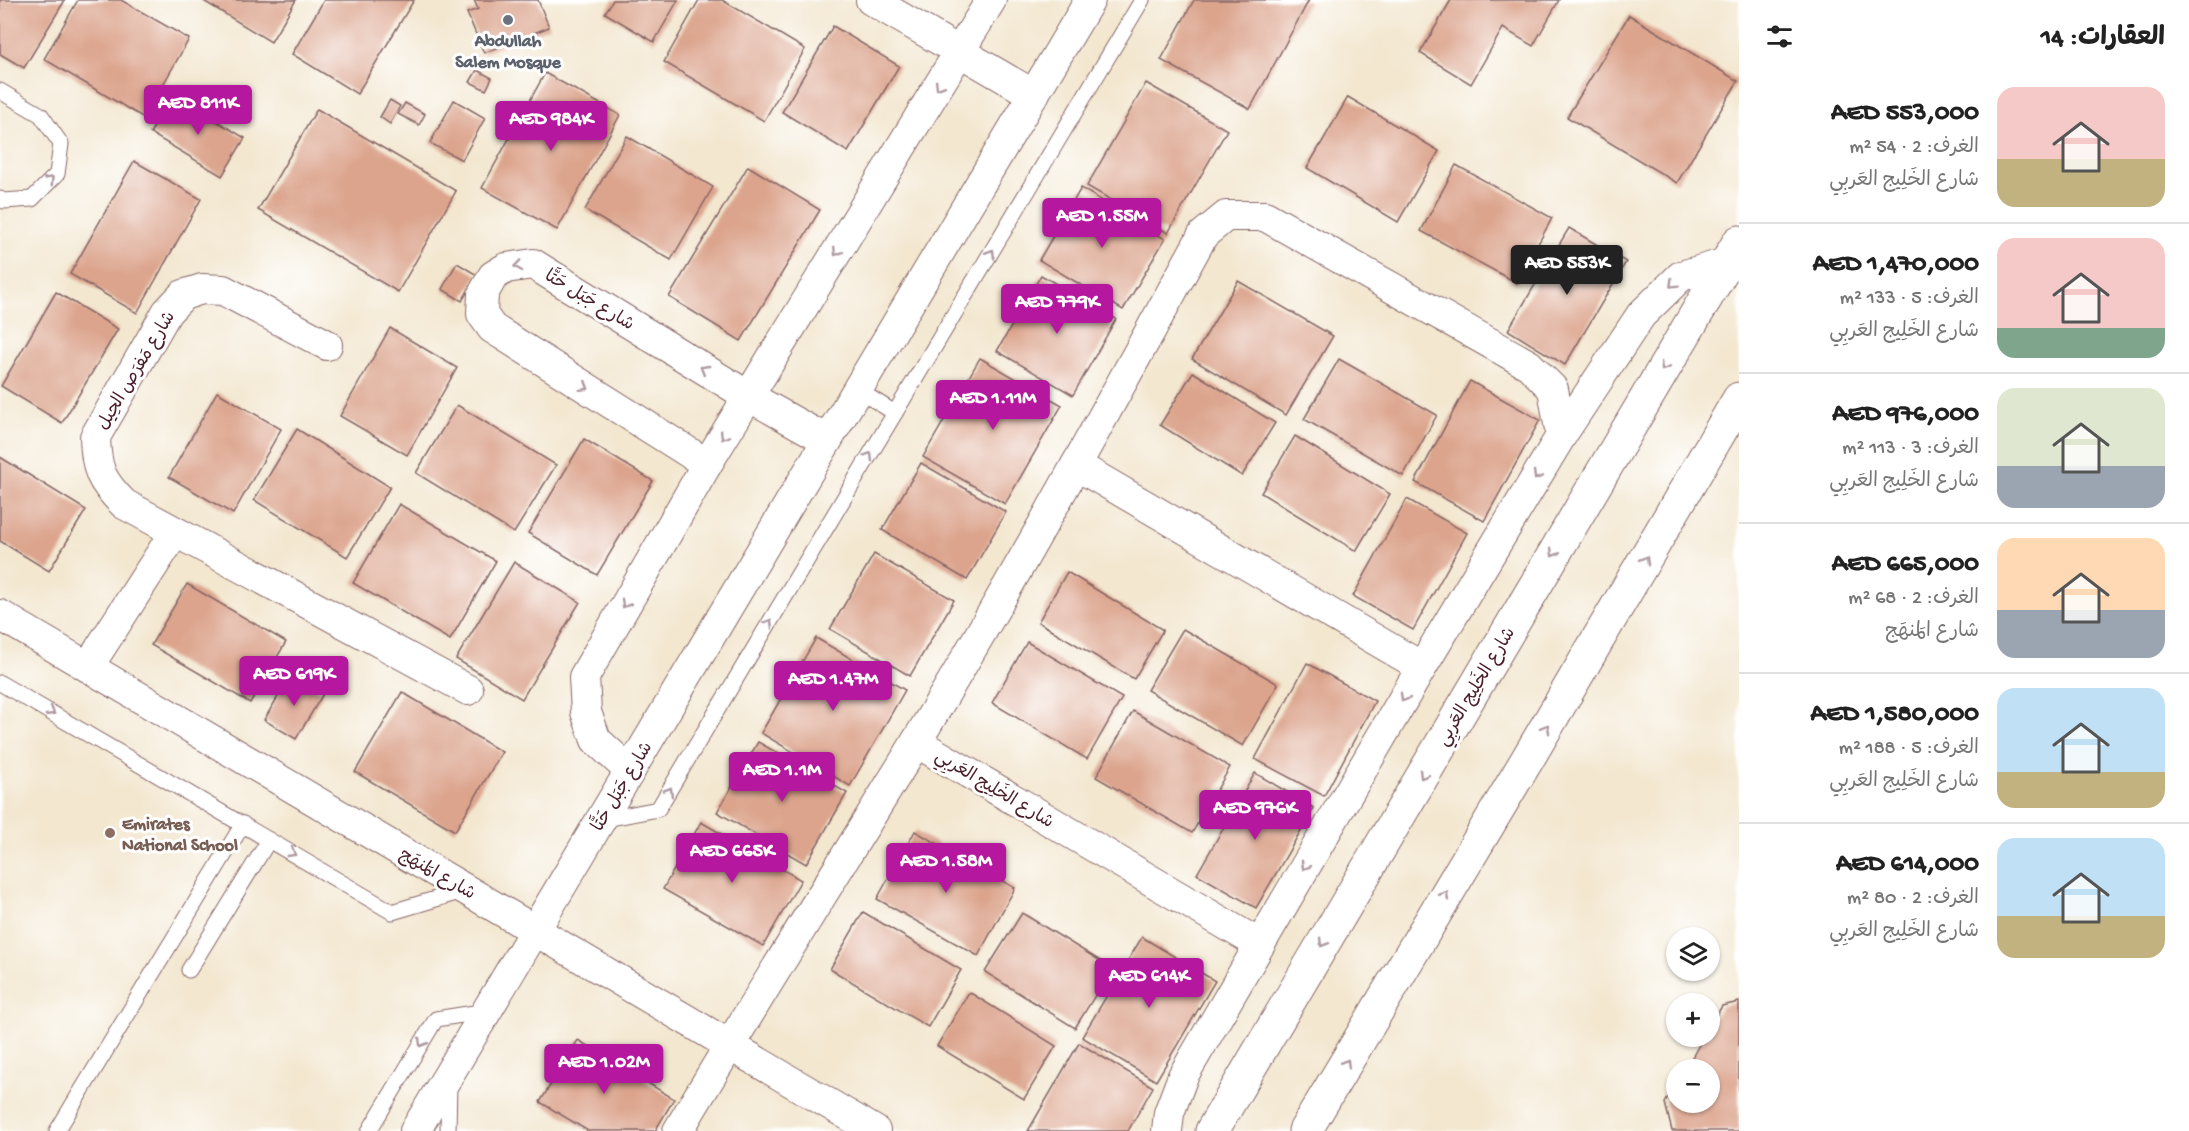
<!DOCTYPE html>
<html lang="ar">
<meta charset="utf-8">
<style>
body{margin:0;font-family:"Gochi Hand","Playpen Sans Arabic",sans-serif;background:#f6f6f6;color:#222;direction:rtl;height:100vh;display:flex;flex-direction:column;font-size:22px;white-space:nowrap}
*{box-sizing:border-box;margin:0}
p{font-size:20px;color:#767676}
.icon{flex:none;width:33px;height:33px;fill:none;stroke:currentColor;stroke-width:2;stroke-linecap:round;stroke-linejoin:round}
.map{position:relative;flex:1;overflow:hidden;direction:ltr}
.details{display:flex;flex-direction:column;background:#fff;width:450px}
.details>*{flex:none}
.buttons{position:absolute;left:1666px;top:927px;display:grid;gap:12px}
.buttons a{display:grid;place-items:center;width:54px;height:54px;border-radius:50%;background:#fff;box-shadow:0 2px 4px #0004;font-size:30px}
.price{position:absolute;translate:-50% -51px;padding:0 14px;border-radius:6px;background:#b5179e;color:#fff;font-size:20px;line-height:39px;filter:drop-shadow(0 2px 3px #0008)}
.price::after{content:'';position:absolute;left:50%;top:36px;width:18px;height:14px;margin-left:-9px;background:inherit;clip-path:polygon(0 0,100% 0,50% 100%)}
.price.current{background:#222;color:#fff}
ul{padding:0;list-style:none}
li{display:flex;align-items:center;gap:18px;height:150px;padding:0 24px}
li+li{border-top:2px solid #e0e0e0}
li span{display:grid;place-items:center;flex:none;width:168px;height:120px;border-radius:18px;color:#555}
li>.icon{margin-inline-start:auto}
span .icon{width:72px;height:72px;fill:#fffc;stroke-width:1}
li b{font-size:26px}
h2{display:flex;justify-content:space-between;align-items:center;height:72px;padding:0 24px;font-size:26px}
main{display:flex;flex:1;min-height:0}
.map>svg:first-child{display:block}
.building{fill:#dca48d}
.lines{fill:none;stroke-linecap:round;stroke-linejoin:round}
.service-casing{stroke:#856565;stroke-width:17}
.minor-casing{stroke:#856565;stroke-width:32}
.trunk-casing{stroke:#856565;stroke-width:35}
.service{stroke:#fff;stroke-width:15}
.minor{stroke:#fff;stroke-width:30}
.trunk{stroke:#fff;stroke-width:33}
.oneway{stroke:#ae9aa0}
.worship-dot{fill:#6b7280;stroke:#fff;stroke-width:2}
.education-dot{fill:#8d6e63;stroke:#fff;stroke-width:2}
.labels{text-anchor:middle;stroke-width:6;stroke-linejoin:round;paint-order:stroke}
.worship-label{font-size:18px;font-weight:bold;fill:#5b616d;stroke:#fff}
.street-label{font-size:18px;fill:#4a1f2b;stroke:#fff}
.education-label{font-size:18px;font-weight:bold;fill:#785e54;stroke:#fff;text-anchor:start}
</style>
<main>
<section class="details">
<h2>العقارات: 14<svg class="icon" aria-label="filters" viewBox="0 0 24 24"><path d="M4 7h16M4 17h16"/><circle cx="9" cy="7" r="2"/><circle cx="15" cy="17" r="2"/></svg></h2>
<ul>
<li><span style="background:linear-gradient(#f6c9c9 60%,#c2b280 0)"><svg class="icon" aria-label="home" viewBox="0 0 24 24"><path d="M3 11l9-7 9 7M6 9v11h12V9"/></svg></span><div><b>AED 553,000</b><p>الغرف: 2 · 54 m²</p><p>شارع الخَلِيج العَربِي</p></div></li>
<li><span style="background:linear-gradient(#f6c9c9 75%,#7fa58c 0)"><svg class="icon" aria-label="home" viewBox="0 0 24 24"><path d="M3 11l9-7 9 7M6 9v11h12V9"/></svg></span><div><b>AED 1,470,000</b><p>الغرف: 5 · 133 m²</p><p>شارع الخَلِيج العَربِي</p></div></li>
<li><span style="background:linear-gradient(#dfe7d0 65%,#9aa5b1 0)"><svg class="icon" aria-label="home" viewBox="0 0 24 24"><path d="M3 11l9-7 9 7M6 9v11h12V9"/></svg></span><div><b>AED 976,000</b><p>الغرف: 3 · 113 m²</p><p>شارع الخَلِيج العَربِي</p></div></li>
<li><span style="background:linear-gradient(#ffd9b3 60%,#9aa5b1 0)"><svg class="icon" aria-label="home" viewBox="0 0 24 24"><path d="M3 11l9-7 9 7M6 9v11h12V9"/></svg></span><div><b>AED 665,000</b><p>الغرف: 2 · 68 m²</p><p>شارع المَنهَج</p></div></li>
<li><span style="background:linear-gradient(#bfe0f5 70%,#c2b280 0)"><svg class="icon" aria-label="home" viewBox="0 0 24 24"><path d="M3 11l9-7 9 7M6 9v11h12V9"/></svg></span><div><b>AED 1,580,000</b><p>الغرف: 5 · 188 m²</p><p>شارع الخَلِيج العَربِي</p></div></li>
<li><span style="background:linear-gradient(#bfe0f5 65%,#c2b280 0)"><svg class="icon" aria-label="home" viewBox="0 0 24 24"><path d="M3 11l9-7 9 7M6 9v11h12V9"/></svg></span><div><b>AED 614,000</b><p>الغرف: 2 · 80 m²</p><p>شارع الخَلِيج العَربِي</p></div></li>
</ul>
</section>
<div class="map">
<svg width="1739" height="1131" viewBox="0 0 1739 1131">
<rect width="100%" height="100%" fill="#fff"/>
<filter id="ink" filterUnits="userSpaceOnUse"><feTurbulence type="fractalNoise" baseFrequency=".0167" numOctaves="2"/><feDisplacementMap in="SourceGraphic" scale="12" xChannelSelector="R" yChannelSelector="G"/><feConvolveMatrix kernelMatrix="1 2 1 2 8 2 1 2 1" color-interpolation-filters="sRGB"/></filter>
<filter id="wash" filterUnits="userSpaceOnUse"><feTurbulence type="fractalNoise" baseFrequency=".008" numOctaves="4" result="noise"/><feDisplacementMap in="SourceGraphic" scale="24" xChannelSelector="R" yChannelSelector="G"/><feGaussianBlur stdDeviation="1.35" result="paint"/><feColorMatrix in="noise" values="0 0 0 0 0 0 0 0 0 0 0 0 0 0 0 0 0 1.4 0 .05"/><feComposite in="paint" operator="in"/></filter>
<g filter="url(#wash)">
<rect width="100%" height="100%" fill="#f3e7d0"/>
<g id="blocks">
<g class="building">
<polygon points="0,0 65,0 24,68 0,54"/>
<polygon points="78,0 121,0 189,39 144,118 44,59"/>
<polygon points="202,0 296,0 271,42"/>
<polygon points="324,0 414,0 357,94 292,54"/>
<polygon points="474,0 538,0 549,27 484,53 467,13 478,9"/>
<polygon points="613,0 678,0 654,42 605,13"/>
<polygon points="699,0 722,0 805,49 764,121 664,62"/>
<polygon points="1194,0 1309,0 1250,109 1161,60"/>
<polygon points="1451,0 1559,0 1533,46 1503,28 1471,84 1420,53"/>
<polygon points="1629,15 1738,81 1677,183 1567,117"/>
<polygon points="833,26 899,66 848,152 782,112"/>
<polygon points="477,70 492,78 486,90 470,82"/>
<polygon points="545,73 620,115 557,230 482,188"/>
<polygon points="1146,83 1227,130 1168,233 1087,186"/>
<polygon points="173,95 245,138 222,176 150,133"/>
<polygon points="1348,97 1439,151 1398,222 1307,168"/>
<polygon points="390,100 400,106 390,124 380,117"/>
<polygon points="454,100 485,118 462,160 430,143"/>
<polygon points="405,103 425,114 419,125 398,114"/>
<polygon points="317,109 456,191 398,292 258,210"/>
<polygon points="627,136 713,187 671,260 585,210"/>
<polygon points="134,161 201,199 137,313 70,274"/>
<polygon points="1456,165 1552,218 1517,283 1421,231"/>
<polygon points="748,166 820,210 741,341 669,297"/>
<polygon points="1081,188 1165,239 1123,310 1039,260"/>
<polygon points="1569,228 1626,262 1565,365 1508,330"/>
<polygon points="457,263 477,275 462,301 442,289"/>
<polygon points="1041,275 1116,319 1073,395 997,351"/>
<polygon points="1238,281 1333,336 1286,415 1192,359"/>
<polygon points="56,292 118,329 62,423 1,386"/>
<polygon points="390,328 457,368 407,455 340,416"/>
<polygon points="980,358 1062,405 1005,504 923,457"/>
<polygon points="1339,359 1437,415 1403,476 1304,419"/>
<polygon points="1193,372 1275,423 1242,476 1160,425"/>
<polygon points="1470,381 1540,420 1484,521 1415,482"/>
<polygon points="217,392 281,429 233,514 169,477"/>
<polygon points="457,405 556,465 514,533 416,473"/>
<polygon points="297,429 390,487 347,557 254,500"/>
<polygon points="1295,436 1390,494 1356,551 1261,493"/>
<polygon points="584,439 653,481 597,575 528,533"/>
<polygon points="0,457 86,510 49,571 0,541"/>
<polygon points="921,463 1006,512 967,580 882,530"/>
<polygon points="1407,499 1467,533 1413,630 1353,596"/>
<polygon points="399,504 496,561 450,640 353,583"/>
<polygon points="874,554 954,600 910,676 830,629"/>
<polygon points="514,562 580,602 522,699 456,659"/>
<polygon points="1067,572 1163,630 1134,679 1038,622"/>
<polygon points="187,584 286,642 250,703 151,645"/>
<polygon points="1183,629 1278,684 1243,746 1147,690"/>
<polygon points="816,638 905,690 850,786 761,733"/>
<polygon points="1027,642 1122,698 1087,759 992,703"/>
<polygon points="1307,663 1375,701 1324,796 1255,759"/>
<polygon points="291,675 323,694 296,739 264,720"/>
<polygon points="402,692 502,752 455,831 355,772"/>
<polygon points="1133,711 1230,767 1192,833 1096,777"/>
<polygon points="758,742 847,793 806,864 717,812"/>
<polygon points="1255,773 1314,808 1256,908 1197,874"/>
<polygon points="701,822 801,880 763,946 663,889"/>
<polygon points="915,831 1015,888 978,956 877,899"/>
<polygon points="863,912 961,970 928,1027 830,969"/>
<polygon points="1022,913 1112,968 1075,1028 985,972"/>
<polygon points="1142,937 1215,981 1156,1081 1082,1037"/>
<polygon points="969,992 1056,1046 1024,1099 937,1046"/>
<polygon points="1739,1002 1739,1131 1672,1131 1665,1103 1677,1082 1677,1102 1710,1102 1710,1070 1685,1070 1704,1036 1710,1036 1710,1026 1722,1006"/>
<polygon points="578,1040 674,1099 655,1131 588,1131 540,1102"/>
<polygon points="1079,1043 1153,1087 1128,1131 1028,1131"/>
</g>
</g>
</g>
<g filter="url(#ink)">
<use href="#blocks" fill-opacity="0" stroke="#856565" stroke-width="1.5"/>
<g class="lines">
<defs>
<g id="service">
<polyline points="0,91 41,115 61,144 57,174 32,199 4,201 0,199"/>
<polyline points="858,390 895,413"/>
<polyline points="0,683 392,912 466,890"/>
<polyline points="601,820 658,809 1142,0"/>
<polyline points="189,970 269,840"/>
<polyline points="57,1131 243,824"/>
<polyline points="369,1131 436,1019 487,1011"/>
<polyline points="448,1131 449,1083"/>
</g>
<g id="minor">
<polyline points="871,0 1034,95"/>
<path d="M327,345l-104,-55 -21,-1 -19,6 -16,17 -72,125c1,33 6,44 29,67l344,186"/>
<polyline points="707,464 492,328 482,314 483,294 493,276 506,268 533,264 748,396 827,440"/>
<polyline points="1076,465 1422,667"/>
<polyline points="0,615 875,1131"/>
<polyline points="88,667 175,532"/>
<polyline points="916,742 1259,944"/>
<polyline points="630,771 596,740 586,712 584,677 707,464 991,0"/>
<polyline points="415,1131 1090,0"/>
<path d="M678,1131c77,-130 158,-258 237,-387 101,-167 194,-338 288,-509l23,-19h39l264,149 24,24 8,47"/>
<polyline points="1167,1131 1169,1113 1183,1076 1422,667 1561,436 1641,315 1681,276 1726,263"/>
</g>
<g id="trunk">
<polyline points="1212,1131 1739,242"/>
<polyline points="1305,1131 1527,760 1739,399"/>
</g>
</defs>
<use href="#service" class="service-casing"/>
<use href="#minor" class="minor-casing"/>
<use href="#trunk" class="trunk-casing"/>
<use href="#service" class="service"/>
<use href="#minor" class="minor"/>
<use href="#trunk" class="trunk"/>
</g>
<defs><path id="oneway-chevron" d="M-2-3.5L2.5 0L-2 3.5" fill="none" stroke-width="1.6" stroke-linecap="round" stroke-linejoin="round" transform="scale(1.5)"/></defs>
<g class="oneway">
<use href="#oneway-chevron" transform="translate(939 86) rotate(122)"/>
<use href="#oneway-chevron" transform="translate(50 180) rotate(-46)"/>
<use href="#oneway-chevron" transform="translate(837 252) rotate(122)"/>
<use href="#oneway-chevron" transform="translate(991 253) rotate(-59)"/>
<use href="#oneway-chevron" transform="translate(518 266) rotate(172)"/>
<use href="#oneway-chevron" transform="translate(1673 284) rotate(135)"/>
<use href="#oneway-chevron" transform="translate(1664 367) rotate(121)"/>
<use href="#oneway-chevron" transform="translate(704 369) rotate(-149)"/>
<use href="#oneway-chevron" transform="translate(585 387) rotate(32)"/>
<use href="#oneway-chevron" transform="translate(724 436) rotate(121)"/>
<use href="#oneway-chevron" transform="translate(869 456) rotate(-59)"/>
<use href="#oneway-chevron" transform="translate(1537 476) rotate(121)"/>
<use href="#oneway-chevron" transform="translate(1554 553) rotate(121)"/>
<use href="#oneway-chevron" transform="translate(1645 560) rotate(-60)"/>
<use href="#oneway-chevron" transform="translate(625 604) rotate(120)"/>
<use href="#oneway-chevron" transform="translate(769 623) rotate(-59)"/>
<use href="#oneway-chevron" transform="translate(1404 698) rotate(120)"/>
<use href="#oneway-chevron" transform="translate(51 712) rotate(30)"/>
<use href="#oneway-chevron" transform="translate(1546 728) rotate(-60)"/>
<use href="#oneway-chevron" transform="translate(1423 775) rotate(121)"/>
<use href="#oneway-chevron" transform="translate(669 791) rotate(-59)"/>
<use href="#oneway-chevron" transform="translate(292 853) rotate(30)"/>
<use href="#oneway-chevron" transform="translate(1305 866) rotate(120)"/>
<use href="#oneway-chevron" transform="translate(1445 895) rotate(-59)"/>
<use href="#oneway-chevron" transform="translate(1323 943) rotate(121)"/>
<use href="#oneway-chevron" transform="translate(422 1043) rotate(121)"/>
<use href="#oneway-chevron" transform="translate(1346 1063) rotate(-59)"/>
</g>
</g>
<circle class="worship-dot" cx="508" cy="20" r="6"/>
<circle class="education-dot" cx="110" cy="833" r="6"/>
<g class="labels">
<g class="worship-label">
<text x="508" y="46">Abdullah<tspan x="508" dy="21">Salem Mosque</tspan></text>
</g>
<g class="street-label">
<text transform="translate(590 299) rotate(31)" y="6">شارع جَبَل حَتَّا</text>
<text transform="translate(135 370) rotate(-59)" y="6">شارع مَفرَص الحِيل</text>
<text transform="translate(1475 686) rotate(-59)" y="6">شارع الخَلِيج العَربِي</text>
<text transform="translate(621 786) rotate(-59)" y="6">شارع جَبَل حَتَّا</text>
<text transform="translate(995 788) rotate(31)" y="6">شارع الخَلِيج العَربِي</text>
<text transform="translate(438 873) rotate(30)" y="6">شارع المَنهَج</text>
</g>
<g class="education-label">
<text x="122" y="829">Emirates<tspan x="122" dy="21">National School</tspan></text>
</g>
</g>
</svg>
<div class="buttons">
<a><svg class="icon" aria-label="layers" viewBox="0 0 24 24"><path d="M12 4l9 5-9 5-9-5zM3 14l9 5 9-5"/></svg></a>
<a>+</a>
<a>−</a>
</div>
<b class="price" style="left:198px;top:136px">AED 811K</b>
<b class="price" style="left:551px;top:152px">AED 984K</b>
<b class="price" style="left:1102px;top:249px">AED 1.55M</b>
<b class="price current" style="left:1567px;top:296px">AED 553K</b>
<b class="price" style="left:1057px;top:335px">AED 779K</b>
<b class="price" style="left:993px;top:431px">AED 1.11M</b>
<b class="price" style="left:294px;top:707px">AED 619K</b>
<b class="price" style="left:833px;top:712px">AED 1.47M</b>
<b class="price" style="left:782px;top:803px">AED 1.1M</b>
<b class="price" style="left:1255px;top:841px">AED 976K</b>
<b class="price" style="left:732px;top:884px">AED 665K</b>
<b class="price" style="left:946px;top:894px">AED 1.58M</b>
<b class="price" style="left:1149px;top:1009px">AED 614K</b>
<b class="price" style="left:604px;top:1095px">AED 1.02M</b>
</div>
</main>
